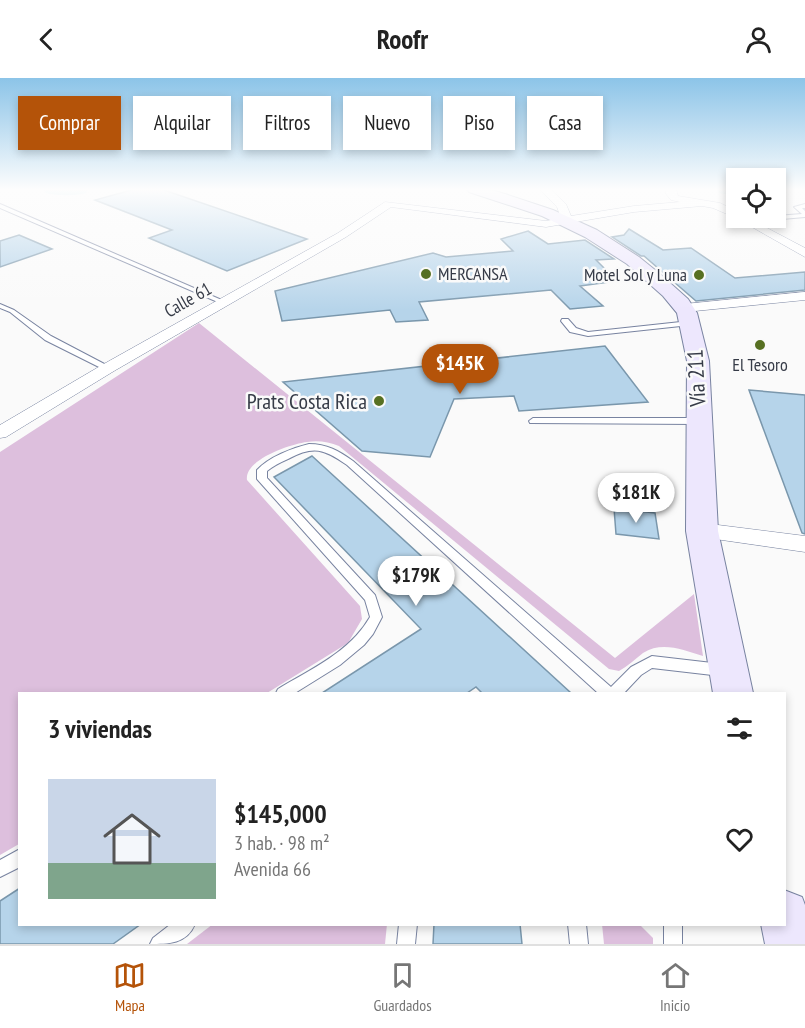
<!DOCTYPE html>
<html lang="es">
<meta charset="utf-8">
<style>
body{margin:0;font-family:"PT Sans Narrow",sans-serif;background:#f6f6f6;color:#222;height:100vh;display:flex;flex-direction:column;font-size:22px;white-space:nowrap}
*{box-sizing:border-box;margin:0}
p{font-size:20px;color:#767676}
.icon{flex:none;width:33px;height:33px;fill:none;stroke:currentColor;stroke-width:2;stroke-linecap:round;stroke-linejoin:round}
.map{position:relative;flex:1;overflow:hidden}
.sheet{position:absolute;left:18px;top:614px;width:768px;height:234px;display:flex;flex-direction:column;background:#fff;border-radius:0px;box-shadow:0 3px 9px #0003}
.sheet>*{flex:none}
.banner{position:absolute;left:18px;top:18px;width:770px;height:54px;display:flex;gap:12px}
.fabs{position:absolute;left:726px;top:90px;display:grid;gap:12px}
.fabs a{display:grid;place-items:center;width:60px;height:60px;border-radius:0px;background:#fff;box-shadow:0 3px 9px #0003;font-size:30px}
.price{position:absolute;translate:-50% -51px;padding:0 14px;border-radius:21px;background:#fff;color:#222;font-size:20px;line-height:39px;filter:drop-shadow(0 2px 3px #0008)}
.price::after{content:'';position:absolute;left:50%;top:36px;width:18px;height:14px;margin-left:-9px;background:inherit;clip-path:polygon(0 0,100% 0,50% 100%)}
.price.current{background:#b45309;color:#fff}
ul{padding:0;list-style:none}
li{display:flex;align-items:center;gap:18px;height:150px;padding:0 30px}
li span{display:grid;place-items:center;flex:none;width:168px;height:120px;border-radius:0px;color:#555}
li>.icon{margin-inline-start:auto}
span .icon{width:72px;height:72px;fill:#fffc;stroke-width:1}
li b{font-size:26px}
h2{display:flex;justify-content:space-between;align-items:center;height:72px;padding:0 30px;font-size:26px}
.pill{padding:0 21px;border-radius:0px;background:#fff;box-shadow:0 3px 9px #0003;font-size:21px;line-height:54px}
.pill.current{background:#b45309;color:#fff}
header{display:flex;justify-content:space-between;align-items:center;height:78px;padding:0 30px;background:#fff;font-size:27px;font-weight:700}
.menu{display:flex;justify-content:space-around;align-items:center;height:84px;border-top:2px solid #e0e0e0;background:#fff;font-size:16px;color:#767676}
.menu a{display:grid;justify-items:center;gap:3px}
.menu .current{color:#b45309}
.map>svg:first-child{display:block}
.green{fill:#ddbfdd}
.lines{fill:none;stroke-linecap:round;stroke-linejoin:round}
.river{fill:#a3dde8;fill-rule:evenodd}
.building{fill:#b6d4ea;stroke:#7a97ac;stroke-width:1.5}
.service-casing{stroke:#7883a0;stroke-width:2}
.minor-casing{stroke:#7883a0;stroke-width:1}
.secondary-casing{stroke:#7883a0;stroke-width:2}
.service{fill:#fff;fill-rule:evenodd}
.minor{fill:#fff;fill-rule:evenodd}
.secondary{fill:#ede7fd;fill-rule:evenodd}
.poi-dot{fill:#577022;stroke:#fafafa;stroke-width:2}
.labels{text-anchor:middle;stroke-width:5;stroke-linejoin:round;paint-order:stroke}
.far-poi-label{font-size:18px;fill:#363b47;stroke:#fafafa;text-anchor:start}
.far-street-label{font-size:18px;fill:#363b47;stroke:#fafafa}
.street-label{font-size:22px;fill:#363b47;stroke:#fafafa}
.poi-label{font-size:22px;fill:#363b47;stroke:#fafafa;text-anchor:end}
</style>
<header><svg class="icon" aria-label="back" viewBox="0 0 24 24"><path d="M15 5l-7 7 7 7"/></svg>Roofr<svg class="icon" aria-label="person" viewBox="0 0 24 24"><circle cx="12" cy="8" r="4"/><path d="M4 21q1-7 8-7t8 7"/></svg></header>
<div class="map">
<svg width="805" height="866" viewBox="0 0 805 866">
<rect width="100%" height="100%" fill="#fafafa"/>
<g class="green">
<path d="M199,245l416,335 79,-64 9,62c-20,-6 -41,-15 -60,-3 -8,6 -15,13 -24,18l-10,-2 -270,-223c-10,-4 -21,-6 -32,-4 -17,2 -63,18 -60,38l113,126 2,13 -14,24 -81,50h-247l-1,151 -19,11v-403z"/>
<polygon points="213,846 387,846 385,866 187,866"/>
<polygon points="602,846 639,846 653,860 653,866 604,866"/>
</g>
<g class="lines">
<g class="river">
<path d="M43,111h46l-3,4c-12,3 -28,3 -40,0z"/>
<polygon points="716,111 736,111 736,118 719,115"/>
</g>
</g>
<g class="building">
<polygon points="135,111 161,111 307,161 227,193 149,160 172,152 95,122"/>
<polygon points="629,151 663,172 691,170 735,200 805,194 805,212 696,223 644,178 641,178 612,159 624,157"/>
<polygon points="528,153 548,166 585,162 614,181 596,182 617,203 580,208 603,228 570,231 551,212 419,224 428,242 396,244 390,232 282,243 275,213 433,175 446,179 513,173 501,161"/>
<polygon points="19,157 52,171 0,189 0,163"/>
<polygon points="605,268 648,324 519,333 514,318 454,321 430,379 362,373 283,304"/>
<polygon points="749,312 805,317 805,456 802,455"/>
<polygon points="312,378 571,615 482,615 476,609 467,615 322,615 421,551 274,399"/>
<polygon points="614,430 655,435 659,461 616,456"/>
<polygon points="20,810 20,846 141,846 113,866 0,866 0,823"/>
<polygon points="434,846 520,846 522,866 433,866"/>
</g>
<g class="lines">
<defs>
<g id="service">
<polygon points="0,126 224,223 225,224 220,225 0,130"/>
<polygon points="805,126 805,130 802,130 805,133 805,139 746,144 743,142 746,140 776,140 776,138 802,136 794,129"/>
<polygon points="0,226 14,232 51,258 112,290 111,292 105,292 45,262 10,234 0,230"/>
<polygon points="562,241 568,241 576,250 588,254 690,243 694,245 690,247 588,258 570,254 561,243"/>
<polygon points="533,340 698,340 702,343 698,346 530,345 529,343"/>
<path d="M309,366c18,0 30,7 44,17l258,226 20,-20 21,-11 69,8 5,2 2,4 -2,4 -5,2 -69,-8 -11,7 -17,18h-26l-251,-228c-23,-16 -33,-20 -59,-6 -7,3 -15,7 -21,12v7l108,117 7,22 -9,17 -9,11 -24,20 -45,28h-19l2,-4c33,-20 72,-37 92,-72l-5,-17 -108,-121v-9c12,-13 35,-22 52,-26z"/>
<polygon points="20,771 20,789 0,799 0,782"/>
<path d="M171,846h24c-8,20 -27,20 -45,20l3,-6z"/>
<polygon points="399,846 417,846 415,866 397,866"/>
<polygon points="568,846 586,846 588,866 570,866"/>
<rect x="664" y="846" width="18" height="20"/>
</g>
<g id="minor">
<polygon points="540,111 550,111 566,126 571,138 634,128 680,124 671,122 666,116 666,111 676,111 678,118 720,125 736,133 736,140 748,140 805,170 805,179 736,140 713,130 702,128 634,134 546,149 391,129 346,159 114,293 6,359 0,360 0,347 102,287 338,155 385,124 546,143 561,140 557,129"/>
<polygon points="805,214 805,222 685,234 678,230 685,226"/>
<polygon points="702,445 805,458 805,474 694,458 691,453 694,448"/>
</g>
<g id="secondary">
<polygon points="467,111 488,111 505,116 553,132 597,152 639,179 660,196 688,221 697,235 709,283 718,453 753,615 713,615 686,453 687,283 677,235 663,218 627,186 585,159 542,138 469,114"/>
<polygon points="784,812 802,819 805,827 805,866 765,866 761,846 784,846"/>
</g>
</defs>
<use href="#service" class="service-casing"/>
<use href="#minor" class="minor-casing"/>
<use href="#secondary" class="secondary-casing"/>
<use href="#service" class="service"/>
<use href="#minor" class="minor"/>
<use href="#secondary" class="secondary"/>
</g>
<linearGradient id="sky" x2="0" y2="1"><stop stop-color="#8cc4e8"/><stop offset="0.48" stop-color="#fdfdfd"/><stop offset="1" stop-color="#fdfdfd" stop-opacity="0"/></linearGradient>
<rect width="805" height="232" fill="url(#sky)"/>
<g class="poi-dot">
<circle cx="426" cy="196" r="6"/>
<circle cx="699" cy="197" r="6"/>
<circle cx="760" cy="267" r="6"/>
<circle cx="379" cy="323" r="6"/>
</g>
<g class="labels">
<g class="far-poi-label">
<text x="438" y="202">MERCANSA</text>
<text x="687" y="203" text-anchor="end">Motel Sol y Luna</text>
<text x="760" y="293" text-anchor="middle">El Tesoro</text>
</g>
<g class="far-street-label">
<text transform="translate(188 222) rotate(-30)" y="6">Calle 61</text>
</g>
<g class="street-label">
<text transform="translate(696 300) rotate(-93)" y="8">Vía 211</text>
</g>
<g class="poi-label">
<text x="367" y="331">Prats Costa Rica</text>
</g>
</g>
</svg>
<div class="fabs">
<a><svg class="icon" aria-label="locate" viewBox="0 0 24 24"><circle cx="12" cy="12" r="6"/><path d="M12 2v4M12 18v4M2 12h4M18 12h4"/></svg></a>
</div>
<b class="price current" style="left:460px;top:317px">$145K</b>
<b class="price" style="left:636px;top:446px">$181K</b>
<b class="price" style="left:416px;top:529px">$179K</b>
<div class="banner">
<a class="pill current">Comprar</a>
<a class="pill">Alquilar</a>
<a class="pill">Filtros</a>
<a class="pill">Nuevo</a>
<a class="pill">Piso</a>
<a class="pill">Casa</a>
</div>
<section class="sheet">
<h2>3 viviendas<svg class="icon" aria-label="filters" viewBox="0 0 24 24"><path d="M4 7h16M4 17h16"/><circle cx="9" cy="7" r="2"/><circle cx="15" cy="17" r="2"/></svg></h2>
<ul>
<li><span style="background:linear-gradient(#c9d6e8 70%,#7fa58c 0)"><svg class="icon" aria-label="home" viewBox="0 0 24 24"><path d="M3 11l9-7 9 7M6 9v11h12V9"/></svg></span><div><b>$145,000</b><p>3 hab. · 98 m²</p><p>Avenida 66</p></div><svg class="icon" aria-label="heart" viewBox="0 0 24 24"><path d="M12 20l-8-8c-3-5 5-10 8-4 3-6 11-1 8 4z"/></svg></li>
</ul>
</section>
</div>
<nav class="menu">
<a class="current"><svg class="icon" aria-label="map" viewBox="0 0 24 24"><path d="M3 6l6-2 6 2 6-2v14l-6 2-6-2-6 2zM9 4v14M15 6v14"/></svg>Mapa</a>
<a><svg class="icon" aria-label="saved" viewBox="0 0 24 24"><path d="M7 4h10v16l-5-4-5 4z"/></svg>Guardados</a>
<a><svg class="icon" aria-label="home" viewBox="0 0 24 24"><path d="M3 11l9-7 9 7M6 9v11h12V9"/></svg>Inicio</a>
</nav>
